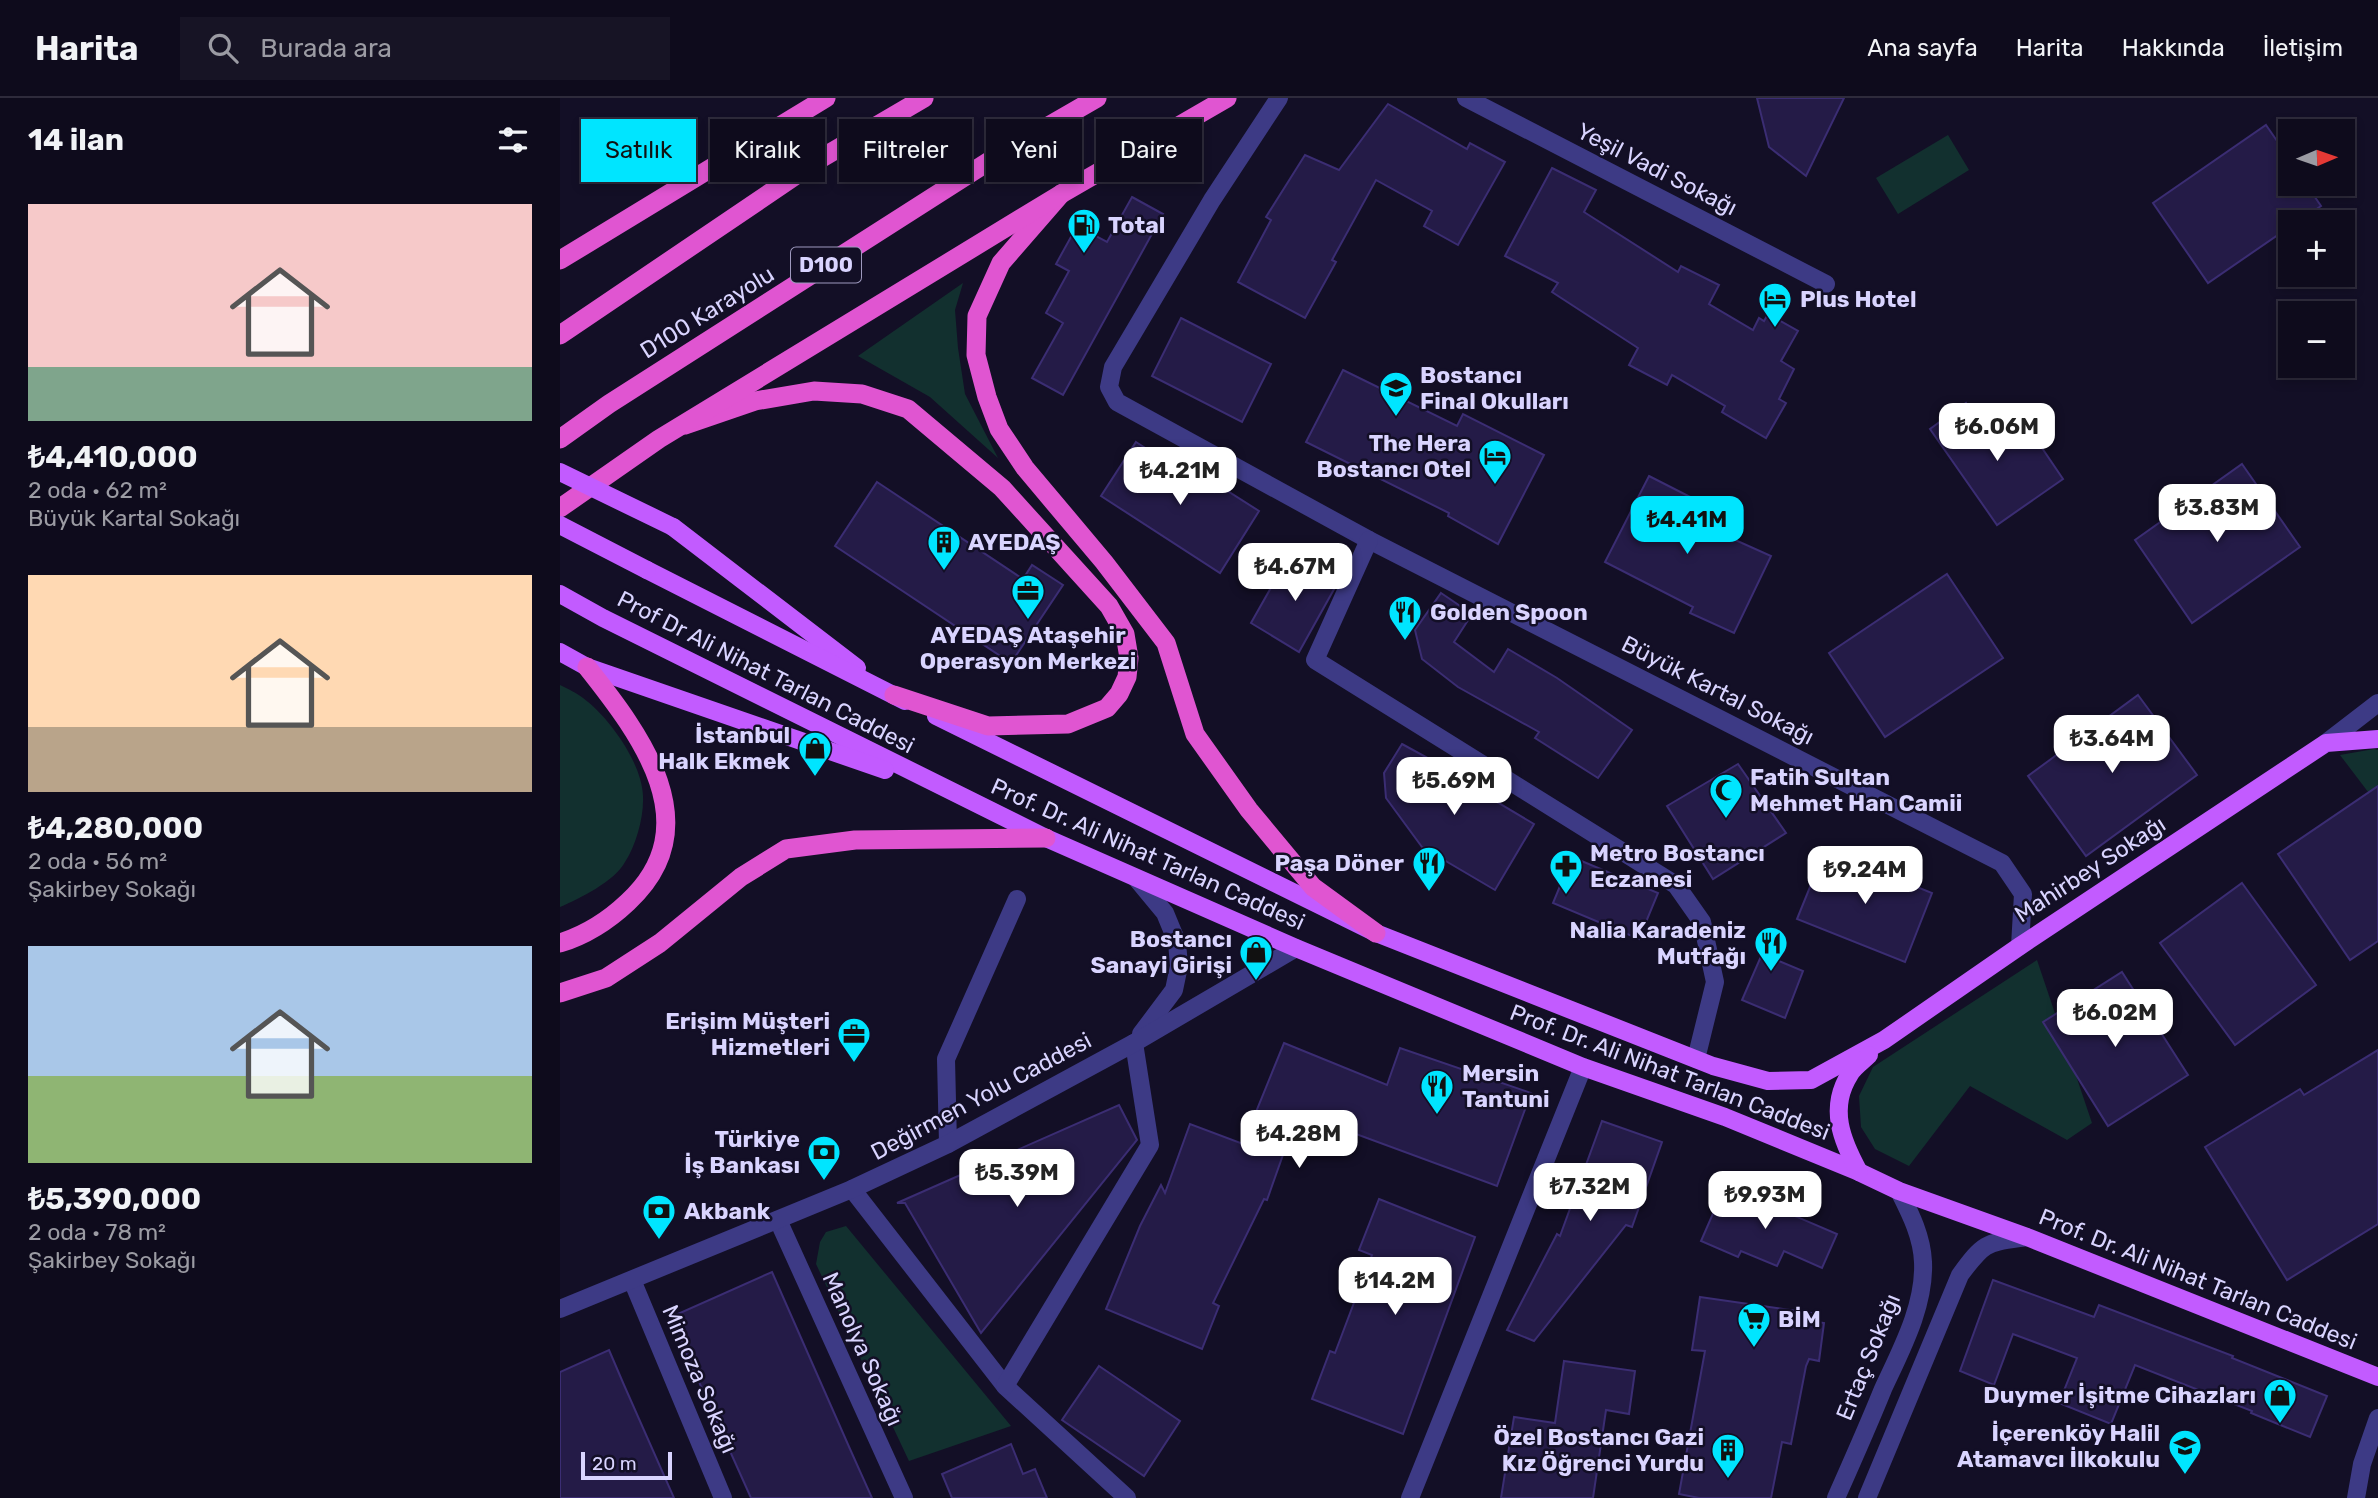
<!DOCTYPE html>
<html lang="tr">
<meta charset="utf-8">
<style>
body{margin:0;font-family:Rubik,sans-serif;background:#171425;color:#f1f3f6;height:100vh;display:flex;flex-direction:column;font-size:26px;white-space:nowrap}
*{box-sizing:border-box;margin:0}
p{font-size:23px;color:#9b9ba3}
.icon{flex:none;width:38px;height:38px;fill:none;stroke:currentColor;stroke-width:2;stroke-linecap:round;stroke-linejoin:round}
.map{position:relative;flex:1;overflow:hidden}
.panel{display:flex;flex-direction:column;background:#0e0b1c;width:560px}
.panel>*{flex:none}
.hud{position:absolute;left:21px;top:21px;width:665px;height:63px;display:flex;gap:14px}
.needle{width:46px;rotate:88deg}
.buttons{position:absolute;left:1718px;top:21px;display:grid;gap:14px}
.buttons a{display:grid;place-items:center;width:77px;height:77px;border-radius:0px;background:#0e0b1c;box-shadow:0 4px 10px #0003,0 0 0 2px #2e2b3b;font-size:35px}
.scale{position:absolute;left:21px;bottom:18px;width:91px;box-sizing:border-box;padding-left:7px;border:4px solid #d9d4ff;border-top:0;font-size:19px;line-height:24px;white-space:nowrap;color:#d9d4ff;-webkit-text-stroke:5px #130f26;paint-order:stroke}
.price{position:absolute;translate:-50% -60px;padding:0 16px;border-radius:14px;background:#fff;color:#222;font-size:23px;line-height:46px;filter:drop-shadow(0 2px 4px #0008)}
.price::after{content:'';position:absolute;left:50%;top:42px;width:21px;height:16px;margin-left:-10px;background:inherit;clip-path:polygon(0 0,100% 0,50% 100%)}
.price.current{background:#00e5ff;color:#111}
ul{padding:0;list-style:none}
li{display:grid;align-content:center;gap:14px;height:371px;padding:0 28px}
li span{display:grid;place-items:center;height:217px;border-radius:0px;color:#555}
li>.icon{margin-inline-start:auto}
span .icon{width:126px;height:126px;fill:#fffc;stroke-width:1}
li b{font-size:30px}
h2{display:flex;justify-content:space-between;align-items:center;height:84px;padding:0 28px;font-size:30px}
.pill{padding:0 24px;border-radius:0px;background:#0e0b1c;box-shadow:0 4px 10px #0003,0 0 0 2px #2e2b3b;font-size:24px;line-height:63px}
.pill.current{background:#00e5ff;color:#111}
header{display:flex;align-items:center;gap:42px;box-sizing:border-box;height:98px;padding:0 35px;background:#0e0b1c;border-bottom:2px solid #2e2b3b}
header strong{font-size:33px}
nav{display:flex;gap:38px;margin-inline-start:auto;font-size:24px}
.search{width:490px;height:63px;background:#171425;display:flex;align-items:center;gap:18px;box-sizing:border-box;padding:0 24px;border-radius:0px;color:#9b9ba3;font-size:26px}
main{display:flex;flex:1;min-height:0}
.map>svg:first-child{display:block}
.green{fill:#12302f}
.building{fill:#241b47;stroke:#3b2d73;stroke-width:2}
.lines{fill:none;stroke-linecap:round;stroke-linejoin:round}
.minor{stroke:#3d3a85;stroke-width:18}
.tertiary{stroke:#3d3a85;stroke-width:18}
.primary{stroke:#c25bff;stroke-width:18}
.trunk{stroke:#e055d1;stroke-width:19}
.primary-bridge{stroke:#c25bff;stroke-width:18}
.labels{text-anchor:middle;stroke-width:5;stroke-linejoin:round;paint-order:stroke}
.shield{fill:#130f26;stroke:#9e99be;stroke-width:2}
.shield-label{font-size:21px;font-weight:bold;fill:#d9d4ff}
.street-label{font-size:23px;fill:#d9d4ff;stroke:#130f26}
.poi-label{font-size:23px;font-weight:bold;fill:#d9d4ff;stroke:#130f26;text-anchor:start}
</style>
<header>
<strong>Harita</strong>
<div class="search"><svg class="icon" aria-label="search" viewBox="0 0 24 24"><circle cx="10" cy="10" r="6"/><path d="M15 15l6 6"/></svg>Burada ara</div>
<nav><a>Ana sayfa</a><a>Harita</a><a>Hakkında</a><a>İletişim</a></nav>
</header>
<main>
<section class="panel">
<h2>14 ilan<svg class="icon" aria-label="filters" viewBox="0 0 24 24"><path d="M4 7h16M4 17h16"/><circle cx="9" cy="7" r="2"/><circle cx="15" cy="17" r="2"/></svg></h2>
<ul>
<li><span style="background:linear-gradient(#f6c9c9 75%,#7fa58c 0)"><svg class="icon" aria-label="home" viewBox="0 0 24 24"><path d="M3 11l9-7 9 7M6 9v11h12V9"/></svg></span><div><b>₺4,410,000</b><p>2 oda · 62 m²</p><p>Büyük Kartal Sokağı</p></div></li>
<li><span style="background:linear-gradient(#ffd9b3 70%,#b9a48a 0)"><svg class="icon" aria-label="home" viewBox="0 0 24 24"><path d="M3 11l9-7 9 7M6 9v11h12V9"/></svg></span><div><b>₺4,280,000</b><p>2 oda · 56 m²</p><p>Şakirbey Sokağı</p></div></li>
<li><span style="background:linear-gradient(#a9c7e8 60%,#8fb573 0)"><svg class="icon" aria-label="home" viewBox="0 0 24 24"><path d="M3 11l9-7 9 7M6 9v11h12V9"/></svg></span><div><b>₺5,390,000</b><p>2 oda · 78 m²</p><p>Şakirbey Sokağı</p></div></li>
</ul>
</section>
<div class="map">
<svg width="1818" height="1400" viewBox="0 0 1818 1400">
<rect width="100%" height="100%" fill="#130f26"/>
<g class="green">
<polygon points="1388,37 1409,72 1338,116 1316,80"/>
<polygon points="403,185 395,212 398,250 405,296 438,360 370,299 298,258"/>
<path d="M0,587c8,4 17,8 23,13 26,19 59,65 60,98 1,21 -7,49 -18,66 -10,19 -46,37 -65,45z"/>
<polygon points="1814,651 1818,652 1818,707 1780,657"/>
<polygon points="1477,862 1532,1025 1507,1042 1410,988 1349,1068 1315,1051 1301,1029 1299,998 1313,969"/>
<polygon points="286,1128 451,1328 349,1363 256,1166 260,1144 266,1134"/>
</g>
<g class="building">
<polygon points="1197,0 1284,0 1246,78 1209,49"/>
<polygon points="828,6 907,51 910,45 945,64 898,147 864,128 872,113 816,82 772,162 776,164 745,220 678,184 711,122 706,119 745,57 779,72"/>
<polygon points="1706,27 1731,63 1731,86 1746,86 1761,108 1737,124 1731,124 1731,128 1648,185 1593,105"/>
<polygon points="992,70 1036,92 1024,114 1118,174 1121,168 1159,187 1149,206 1193,232 1199,220 1204,223 1208,216 1238,233 1221,263 1234,271 1219,301 1226,305 1206,340 1162,314 1165,308 1112,277 1107,287 1069,267 1078,250 992,194 998,185 945,158"/>
<polygon points="572,99 603,116 503,297 472,280 503,225 486,215 509,173 496,166 517,128 547,144"/>
<polygon points="621,220 711,266 682,324 592,278"/>
<polygon points="783,272 897,328 903,316 984,357 938,446 888,418 889,415 746,344"/>
<polygon points="1406,305 1432,344 1463,322 1503,381 1437,427 1370,331"/>
<polygon points="576,344 654,394 658,387 699,413 660,475 541,398"/>
<polygon points="1682,366 1740,449 1632,525 1575,442"/>
<polygon points="1089,378 1144,406 1135,424 1211,458 1174,535 1130,515 1133,509 1045,464"/>
<polygon points="317,384 463,481 472,467 503,487 451,565 275,448"/>
<polygon points="730,456 778,484 739,554 691,525"/>
<polygon points="1387,476 1443,560 1325,639 1269,555"/>
<polygon points="881,495 912,516 894,544 934,574 948,551 997,580 1072,632 1038,680 975,640 979,634 898,589 862,561 855,532"/>
<polygon points="1578,597 1637,677 1526,758 1468,678"/>
<polygon points="842,646 897,676 895,679 974,726 935,792 862,749 826,700 824,675"/>
<polygon points="1178,666 1226,735 1153,781 1107,708"/>
<polygon points="1818,688 1818,843 1790,862 1718,756"/>
<polygon points="1265,752 1372,795 1345,864 1237,821"/>
<polygon points="1012,759 1098,795 1079,841 993,805"/>
<polygon points="1682,785 1756,887 1675,947 1600,845"/>
<polygon points="1202,856 1243,873 1225,920 1182,902"/>
<polygon points="1562,874 1628,977 1548,1028 1483,924"/>
<polygon points="724,945 827,987 840,950 971,995 937,1088 769,1026 765,1035 735,1023 707,1102 704,1101 653,1205 659,1208 642,1251 546,1211 580,1128 601,1087 605,1095 630,1026 683,1046"/>
<polygon points="1818,952 1818,1126 1727,1182 1645,1049 1740,991 1744,997"/>
<polygon points="559,1007 577,1042 421,1235 345,1105 337,1105"/>
<polygon points="1042,1023 1102,1044 1072,1129 1066,1127 974,1243 947,1232 997,1136 1000,1138"/>
<polygon points="1165,1088 1277,1136 1262,1170 1224,1153 1217,1168 1181,1153 1178,1159 1141,1143"/>
<polygon points="819,1101 915,1139 843,1336 752,1301 770,1253 775,1255 812,1157 799,1152"/>
<polygon points="212,1174 290,1351 312,1400 191,1400 126,1255 111,1219"/>
<polygon points="1433,1182 1534,1219 1539,1207 1673,1258 1672,1260 1767,1298 1750,1339 1691,1315 1692,1313 1575,1267 1551,1326 1499,1305 1517,1260 1453,1236 1434,1287 1400,1273"/>
<polygon points="1140,1199 1259,1216 1258,1224 1264,1225 1259,1263 1249,1261 1246,1268 1231,1346 1222,1344 1211,1400 1139,1400 1119,1396 1145,1253 1132,1252"/>
<polygon points="49,1252 64,1287 114,1400 0,1400 0,1274"/>
<polygon points="1004,1263 1075,1273 1069,1316 1046,1312 1033,1400 941,1400 954,1319 995,1325"/>
<polygon points="539,1268 620,1323 584,1378 502,1322"/>
<polygon points="451,1346 463,1376 475,1371 487,1400 392,1400 382,1376"/>
</g>
<g class="lines">
<g class="minor">
<polyline points="719,0 652,102 553,269 549,289 557,304 809,442 1442,765 1463,796 1460,848"/>
<polyline points="906,0 1266,186"/>
<polyline points="809,442 755,562 1116,787 1142,824 1155,884 1136,961"/>
<polyline points="388,1046 386,961 457,801"/>
<polyline points="292,1091 445,1288 567,1400"/>
<polyline points="218,1122 344,1400"/>
<polyline points="72,1182 163,1400"/>
<polyline points="445,1288 590,1047 574,945"/>
<polyline points="850,1400 1023,969"/>
<polyline points="1796,1400 1802,1366 1818,1320"/>
</g>
<g class="tertiary">
<polyline points="1766,645 1818,605"/>
<polyline points="576,780 605,815 617,844 619,868 614,892 581,936"/>
<polyline points="0,1211 292,1091 388,1046 574,945 736,850"/>
<path d="M1276,1400c16,-36 32,-72 47,-109 18,-39 42,-83 40,-127 -1,-26 -13,-49 -24,-71"/>
<path d="M1307,1400l93,-223c25,-34 26,-32 67,-38"/>
</g>
<g class="primary">
<polyline points="113,429 297,570"/>
<polyline points="87,472 345,603"/>
<polyline points="0,496 43,520 486,740 736,850 1023,969 1165,1019 1299,1074 1339,1093 1467,1139 1818,1279"/>
<polyline points="0,554 27,569 325,672"/>
<polyline points="376,618 816,835 1153,968 1208,983 1251,982 1324,942 1460,848 1766,645 1818,641"/>
<path d="M1299,1074c-17,-31 -31,-64 -9,-98 4,-7 13,-13 19,-19"/>
</g>
<g class="trunk">
<polyline points="501,96 441,165 417,218 416,257 427,299 439,331 465,370 544,464 606,545 635,636 689,712 753,789 816,835"/>
<polyline points="0,162 266,0"/>
<polyline points="0,237 260,61 364,0"/>
<polyline points="125,327 195,303 254,293 302,296 348,311 442,390 549,508 565,536 569,560 567,579 559,596 547,610 508,626 428,628 334,597"/>
<polyline points="0,341 49,306 445,53 537,0"/>
<polyline points="0,410 99,341 501,96 667,0"/>
<path d="M0,845c26,-8 49,-23 68,-41 82,-76 13,-167 -41,-235"/>
<polyline points="0,895 46,880 100,845 181,779 226,751 295,742 486,740"/>
</g>
<g class="primary-bridge">
<polyline points="0,374 113,429"/>
<polyline points="0,427 87,472"/>
</g>
</g>
<defs>
<symbol id="fuel-pin" viewBox="-11 -11 22 30"><path d="M0 17L-7.5 6A9.5 9.5 0 1 1 7.5 6Z" fill="#00e5ff" stroke="#130f26"/><path d="M-5.5-6h7V0h2V4h1.3V-2.5L3-4.5l.8-.8L6-3V5H2.5V1h-1V6h-7ZM-4.2-4.7v3.2H.2V-4.7Z" fill="#111"/></symbol>
<symbol id="hotel-pin" viewBox="-11 -11 22 30"><path d="M0 17L-7.5 6A9.5 9.5 0 1 1 7.5 6Z" fill="#00e5ff" stroke="#130f26"/><path d="M-6-4.5h1.5V1H6V5H4.5V3h-9V5H-6ZM-4 0a1.8 1.8 0 1 1 3.6 0ZM.5 0V-2.5h3Q6-2.5 6 0Z" fill="#111"/></symbol>
<symbol id="school-pin" viewBox="-11 -11 22 30"><path d="M0 17L-7.5 6A9.5 9.5 0 1 1 7.5 6Z" fill="#00e5ff" stroke="#130f26"/><path d="M0-5L7-2L0 1L-7-2ZM-4 1L0 2.5L4 1V4Q0 6-4 4Z" fill="#111"/></symbol>
<symbol id="building-pin" viewBox="-11 -11 22 30"><path d="M0 17L-7.5 6A9.5 9.5 0 1 1 7.5 6Z" fill="#00e5ff" stroke="#130f26"/><path d="M-4-6H4V6H1V3H-1V6H-4ZM-2.5-4.3h1.7v1.8h-1.7ZM.8-4.3h1.7v1.8H.8ZM-2.5-1h1.7V.8h-1.7ZM.8-1h1.7V.8H.8Z" fill="#111"/></symbol>
<symbol id="office-pin" viewBox="-11 -11 22 30"><path d="M0 17L-7.5 6A9.5 9.5 0 1 1 7.5 6Z" fill="#00e5ff" stroke="#130f26"/><path d="M-6-3h4V-5.5h4V-3h4V5H-6ZM-1-4.5V-3h2v-1.5ZM-6 0V1H6V0Z" fill="#111"/></symbol>
<symbol id="restaurant-pin" viewBox="-11 -11 22 30"><path d="M0 17L-7.5 6A9.5 9.5 0 1 1 7.5 6Z" fill="#00e5ff" stroke="#130f26"/><path d="M-5-6h1v4h1v-4h1v4h1v-4h1v5L-1.5 .5V6h-2V.5L-5-1ZM5-6V6H3V1.5H1.5Q1.5-4 5-6Z" fill="#111"/></symbol>
<symbol id="shop-pin" viewBox="-11 -11 22 30"><path d="M0 17L-7.5 6A9.5 9.5 0 1 1 7.5 6Z" fill="#00e5ff" stroke="#130f26"/><path d="M-5-2.5h2.3a2.7 3.5 0 0 1 5.4 0H5L5.5 6h-11ZM-1.5-2.5h3a1.5 2.3 0 0 0-3 0Z" fill="#111"/></symbol>
<symbol id="mosque-pin" viewBox="-11 -11 22 30"><path d="M0 17L-7.5 6A9.5 9.5 0 1 1 7.5 6Z" fill="#00e5ff" stroke="#130f26"/><path d="M3.5-4.9A6 6 0 1 0 3.5 4.9A5 5 0 1 1 3.5-4.9Z" fill="#111"/></symbol>
<symbol id="pharmacy-pin" viewBox="-11 -11 22 30"><path d="M0 17L-7.5 6A9.5 9.5 0 1 1 7.5 6Z" fill="#00e5ff" stroke="#130f26"/><path d="M-2-6h4v4h4v4h-4v4h-4v-4h-4v-4h4Z" fill="#111"/></symbol>
<symbol id="bank-pin" viewBox="-11 -11 22 30"><path d="M0 17L-7.5 6A9.5 9.5 0 1 1 7.5 6Z" fill="#00e5ff" stroke="#130f26"/><path d="M-6-4H6V4H-6ZM0-2.3a2.3 2.3 0 1 0 0 4.6a2.3 2.3 0 1 0 0-4.6Z" fill="#111"/></symbol>
<symbol id="supermarket-pin" viewBox="-11 -11 22 30"><path d="M0 17L-7.5 6A9.5 9.5 0 1 1 7.5 6Z" fill="#00e5ff" stroke="#130f26"/><path d="M-6-5.5h2.5l.6 2H6L4.5 2H-2.5L-4.4-4H-6ZM-1.5 3.2a1.3 1.3 0 1 0 .1 0ZM3 3.2a1.3 1.3 0 1 0 .1 0Z" fill="#111"/></symbol>
</defs>
<g fill-rule="evenodd">
<use href="#fuel-pin" x="505" y="108" width="38" height="52"/>
<use href="#hotel-pin" x="1196" y="182" width="38" height="52"/>
<use href="#school-pin" x="817" y="271" width="38" height="52"/>
<use href="#hotel-pin" x="916" y="339" width="38" height="52"/>
<use href="#building-pin" x="365" y="425" width="38" height="52"/>
<use href="#office-pin" x="449" y="474" width="38" height="52"/>
<use href="#restaurant-pin" x="826" y="495" width="38" height="52"/>
<use href="#shop-pin" x="236" y="631" width="38" height="52"/>
<use href="#mosque-pin" x="1147" y="673" width="38" height="52"/>
<use href="#restaurant-pin" x="850" y="746" width="38" height="52"/>
<use href="#pharmacy-pin" x="987" y="749" width="38" height="52"/>
<use href="#restaurant-pin" x="1192" y="826" width="38" height="52"/>
<use href="#shop-pin" x="677" y="835" width="38" height="52"/>
<use href="#office-pin" x="275" y="917" width="38" height="52"/>
<use href="#restaurant-pin" x="858" y="969" width="38" height="52"/>
<use href="#bank-pin" x="245" y="1035" width="38" height="52"/>
<use href="#bank-pin" x="80" y="1094" width="38" height="52"/>
<use href="#supermarket-pin" x="1175" y="1202" width="38" height="52"/>
<use href="#shop-pin" x="1701" y="1278" width="38" height="52"/>
<use href="#school-pin" x="1606" y="1329" width="38" height="52"/>
<use href="#building-pin" x="1149" y="1333" width="38" height="52"/>
</g>
<g class="labels">
<rect class="shield" x="231" y="149.5" width="70" height="35" rx="5"/>
<g class="shield-label">
<text x="266" y="174">D100</text>
</g>
<g class="street-label">
<text transform="translate(1097 71) rotate(27)" y="8">Yeşil Vadi Sokağı</text>
<text transform="translate(147 214) rotate(-32)" y="8">D100 Karayolu</text>
<text transform="translate(206 574) rotate(27)" y="8">Prof Dr Ali Nihat Tarlan Caddesi</text>
<text transform="translate(1158 592) rotate(27)" y="8">Büyük Kartal Sokağı</text>
<text transform="translate(588 756) rotate(24)" y="8">Prof. Dr. Ali Nihat Tarlan Caddesi</text>
<text transform="translate(1530 771) rotate(-33)" y="8">Mahirbey Sokağı</text>
<text transform="translate(1110 974) rotate(21)" y="8">Prof. Dr. Ali Nihat Tarlan Caddesi</text>
<text transform="translate(421 998) rotate(-28)" y="8">Değirmen Yolu Caddesi</text>
<text transform="translate(1638 1181) rotate(22)" y="8">Prof. Dr. Ali Nihat Tarlan Caddesi</text>
<text transform="translate(303 1251) rotate(66)" y="8">Manolya Sokağı</text>
<text transform="translate(1308 1259) rotate(-68)" y="8">Ertaç Sokağı</text>
<text transform="translate(140 1281) rotate(67)" y="8">Mimoza Sokağı</text>
</g>
<g class="poi-label">
<text x="548" y="135">Total</text>
<text x="1240" y="209">Plus Hotel</text>
<text x="860" y="285">Bostancı<tspan x="860" dy="26">Final Okulları</tspan></text>
<text x="911" y="353" text-anchor="end">The Hera<tspan x="911" dy="26">Bostancı Otel</tspan></text>
<text x="408" y="452">AYEDAŞ</text>
<text x="870" y="522">Golden Spoon</text>
<text x="468" y="545" text-anchor="middle">AYEDAŞ Ataşehir<tspan x="468" dy="26">Operasyon Merkezi</tspan></text>
<text x="230" y="645" text-anchor="end">İstanbul<tspan x="230" dy="26">Halk Ekmek</tspan></text>
<text x="1190" y="687">Fatih Sultan<tspan x="1190" dy="26">Mehmet Han Camii</tspan></text>
<text x="1030" y="763">Metro Bostancı<tspan x="1030" dy="26">Eczanesi</tspan></text>
<text x="844" y="773" text-anchor="end">Paşa Döner</text>
<text x="1186" y="840" text-anchor="end">Nalia Karadeniz<tspan x="1186" dy="26">Mutfağı</tspan></text>
<text x="672" y="849" text-anchor="end">Bostancı<tspan x="672" dy="26">Sanayi Girişi</tspan></text>
<text x="270" y="931" text-anchor="end">Erişim Müşteri<tspan x="270" dy="26">Hizmetleri</tspan></text>
<text x="902" y="983">Mersin<tspan x="902" dy="26">Tantuni</tspan></text>
<text x="240" y="1049" text-anchor="end">Türkiye<tspan x="240" dy="26">İş Bankası</tspan></text>
<text x="124" y="1121">Akbank</text>
<text x="1218" y="1229">BİM</text>
<text x="1696" y="1305" text-anchor="end">Duymer İşitme Cihazları</text>
<text x="1600" y="1343" text-anchor="end">İçerenköy Halil<tspan x="1600" dy="26">Atamavcı İlkokulu</tspan></text>
<text x="1144" y="1347" text-anchor="end">Özel Bostancı Gazi<tspan x="1144" dy="26">Kız Öğrenci Yurdu</tspan></text>
</g>
</g>
</svg>
<div class="buttons">
<a><svg class="needle" viewBox="-14 -14 28 28"><path d="M0-13l5 13h-10z" fill="#e53935"/><path d="M0 13l5-13h-10z" fill="#9b9ba3"/></svg></a>
<a>+</a>
<a>−</a>
</div>
<div class="scale">20 m</div>
<b class="price" style="left:1437px;top:365px">₺6.06M</b>
<b class="price" style="left:620px;top:409px">₺4.21M</b>
<b class="price" style="left:1657px;top:446px">₺3.83M</b>
<b class="price current" style="left:1127px;top:458px">₺4.41M</b>
<b class="price" style="left:735px;top:505px">₺4.67M</b>
<b class="price" style="left:1552px;top:677px">₺3.64M</b>
<b class="price" style="left:894px;top:719px">₺5.69M</b>
<b class="price" style="left:1305px;top:808px">₺9.24M</b>
<b class="price" style="left:1555px;top:951px">₺6.02M</b>
<b class="price" style="left:739px;top:1072px">₺4.28M</b>
<b class="price" style="left:457px;top:1111px">₺5.39M</b>
<b class="price" style="left:1030px;top:1125px">₺7.32M</b>
<b class="price" style="left:1205px;top:1133px">₺9.93M</b>
<b class="price" style="left:835px;top:1219px">₺14.2M</b>
<div class="hud">
<a class="pill current">Satılık</a>
<a class="pill">Kiralık</a>
<a class="pill">Filtreler</a>
<a class="pill">Yeni</a>
<a class="pill">Daire</a>
</div>
</div>
</main>
